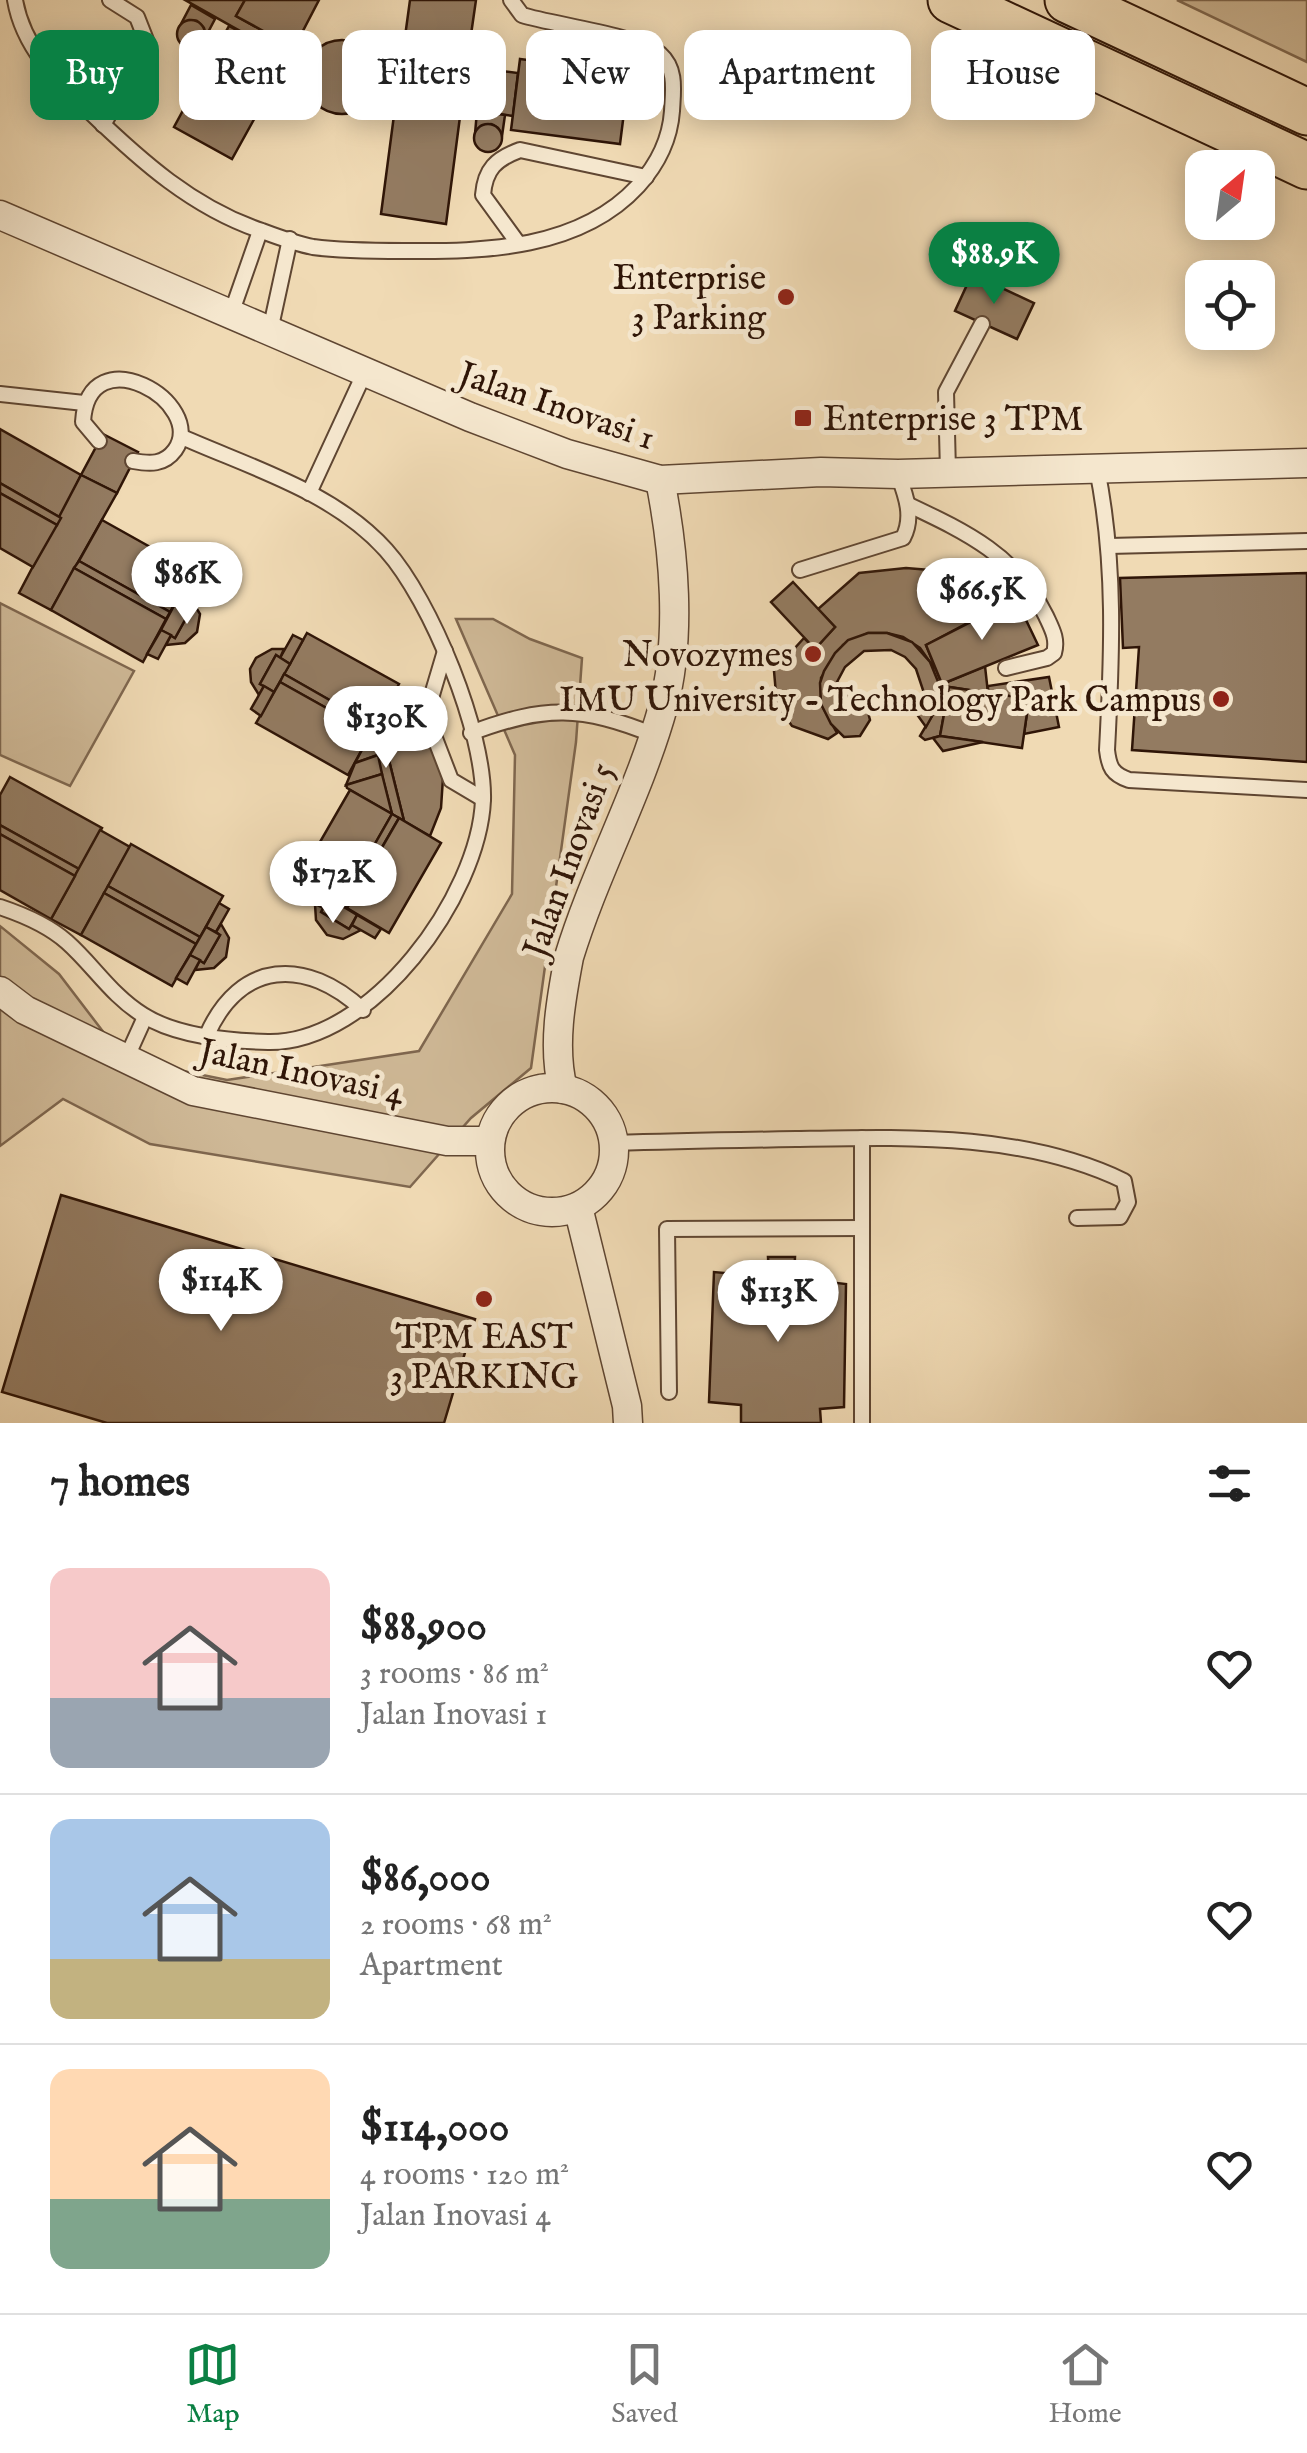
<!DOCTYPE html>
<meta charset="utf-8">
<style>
body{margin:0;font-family:"IM FELL English",serif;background:#f6f6f6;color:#222;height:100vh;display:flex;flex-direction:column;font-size:38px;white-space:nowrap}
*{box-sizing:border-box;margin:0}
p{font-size:32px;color:#767676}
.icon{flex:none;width:55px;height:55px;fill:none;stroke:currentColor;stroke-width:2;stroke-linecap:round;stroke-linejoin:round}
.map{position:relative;height:1423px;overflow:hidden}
.drawer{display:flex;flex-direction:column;background:#fff;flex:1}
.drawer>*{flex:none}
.guide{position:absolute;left:30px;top:30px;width:1248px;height:90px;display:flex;gap:20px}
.needle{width:65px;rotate:29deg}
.fabs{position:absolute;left:1185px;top:150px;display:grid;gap:20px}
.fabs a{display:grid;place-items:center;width:90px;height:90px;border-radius:20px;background:#fff;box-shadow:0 5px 25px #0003;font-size:50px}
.price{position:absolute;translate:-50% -85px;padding:0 22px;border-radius:35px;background:#fff;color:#222;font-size:32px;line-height:65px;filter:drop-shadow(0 2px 5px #0008)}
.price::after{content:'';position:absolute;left:50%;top:60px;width:30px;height:22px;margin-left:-15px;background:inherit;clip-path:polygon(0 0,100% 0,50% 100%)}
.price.on{background:#0b8043;color:#fff}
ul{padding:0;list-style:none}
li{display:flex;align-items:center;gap:30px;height:250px;padding:0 50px}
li+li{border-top:2px solid #e0e0e0}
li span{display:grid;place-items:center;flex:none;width:280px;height:200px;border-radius:20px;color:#555}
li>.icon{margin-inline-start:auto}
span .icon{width:120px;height:120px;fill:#fffc;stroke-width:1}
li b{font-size:42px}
h2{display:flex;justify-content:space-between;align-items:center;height:120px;padding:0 50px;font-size:42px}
.pill{padding:0 35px;border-radius:20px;background:#fff;box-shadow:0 5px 25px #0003;font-size:35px;line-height:90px}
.pill.on{background:#0b8043;color:#fff}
.tab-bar{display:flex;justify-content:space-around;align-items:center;height:140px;border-top:2px solid #e0e0e0;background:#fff;font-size:28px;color:#767676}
.tab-bar a{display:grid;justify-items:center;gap:5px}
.tab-bar .on{color:#0b8043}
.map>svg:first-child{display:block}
.green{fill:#cfb997;stroke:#7f674f;stroke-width:2.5}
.building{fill:#937b61;stroke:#2f1507;stroke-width:2.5}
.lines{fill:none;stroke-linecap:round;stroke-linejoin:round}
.service-casing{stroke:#5f4632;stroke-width:18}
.minor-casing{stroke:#5f4632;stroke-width:31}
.trunk-casing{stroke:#2f1507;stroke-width:49}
.service{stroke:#f5e7ce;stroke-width:14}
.minor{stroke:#f5e7ce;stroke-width:28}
.trunk{stroke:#f0dab4;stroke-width:45}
.poi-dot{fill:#8f2418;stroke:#f5e7ce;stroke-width:4}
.labels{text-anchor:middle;stroke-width:10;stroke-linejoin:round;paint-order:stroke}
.poi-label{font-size:35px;fill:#2f1507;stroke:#f5e7ce;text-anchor:end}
.street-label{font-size:35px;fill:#2f1507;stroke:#f5e7ce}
</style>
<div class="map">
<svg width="1307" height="1423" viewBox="0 0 1307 1423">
<rect width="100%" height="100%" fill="#f0dab4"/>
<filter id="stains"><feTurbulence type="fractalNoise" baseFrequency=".002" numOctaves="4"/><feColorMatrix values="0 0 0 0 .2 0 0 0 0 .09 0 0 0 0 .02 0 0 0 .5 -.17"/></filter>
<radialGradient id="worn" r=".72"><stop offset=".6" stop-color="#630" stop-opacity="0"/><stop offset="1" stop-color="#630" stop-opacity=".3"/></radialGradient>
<g class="green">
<polygon points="1177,0 1307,0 1307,62"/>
<polygon points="0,603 134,671 70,786 0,755"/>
<polygon points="456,619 493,619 530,639 582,658 576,742 531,1068 471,1118 410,1187 150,1144 63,1099 0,1146 0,926 59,974 124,1059 227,1080 419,1051 512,894 515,755"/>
</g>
<g class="building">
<polygon points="185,0 245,0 236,16 294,48 288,58"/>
<polygon points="245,0 319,0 294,48 236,16"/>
<polygon points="410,0 476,0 462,97 398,88"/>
<polygon points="191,5 215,19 205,38 204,28 197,21 189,20 181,24"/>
<circle cx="191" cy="34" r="14"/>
<polygon points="229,26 288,58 232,159 174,127"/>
<polygon points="470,40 495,43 492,70 518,73 513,116 396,100 398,88 462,97"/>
<circle cx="342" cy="77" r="37"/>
<polygon points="520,59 629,73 620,144 511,130"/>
<polygon points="378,85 398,88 396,100 373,97"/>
<polygon points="396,100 461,109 446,224 381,214"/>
<polygon points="477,111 505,115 502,136 498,128 491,124 481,126 475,134"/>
<circle cx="488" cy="138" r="14"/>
<polygon points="972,274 1034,303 1017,339 955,311"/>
<polygon points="0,429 81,475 61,518 0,483"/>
<polygon points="103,434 138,452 117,493 81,475"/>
<polygon points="81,475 117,493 51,610 19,593"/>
<polygon points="0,483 61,518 57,525 0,493"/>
<polygon points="0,493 57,525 33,567 0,548"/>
<polygon points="102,520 193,571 170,612 79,561"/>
<polygon points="79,561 170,612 166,619 74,568"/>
<polygon points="74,568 166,619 143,662 51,610"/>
<polygon points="906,568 930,570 961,583 992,610 926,645 942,684 985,666 988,693 949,687 940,736 925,740 920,736 936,709 939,696 932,665 920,648 903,637 887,633 868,633 843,645 821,678 821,704 837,733 828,739 792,726 777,705 774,671 804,638 815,649 835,627 818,609 859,573"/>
<polygon points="1307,573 1307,762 1132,750 1139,647 1123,648 1120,578"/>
<polygon points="189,579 199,584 187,607 176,602"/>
<polygon points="793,582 835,627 815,649 771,602"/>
<polygon points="191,599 200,614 197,632 185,643 166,645 171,635 175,638 191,609 187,607"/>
<polygon points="1016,599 1038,645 942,684 926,645"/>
<polygon points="176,602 191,609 175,638 161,630"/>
<polygon points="161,630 171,635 158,659 147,654"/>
<polygon points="307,633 399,684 375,726 284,674"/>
<polygon points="887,633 912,642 930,662 939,684 936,709 926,727 916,713 924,693 916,669 905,657 891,650 864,651 845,667 837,682 864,697 870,720 860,736 844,737 831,724 821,704 820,683 824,671 835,653 848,640 868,633"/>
<polygon points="293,635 303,640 290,664 280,658"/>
<polygon points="272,649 284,649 280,658 276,655 260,684 264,686 259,695 251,682 250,669 256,658"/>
<polygon points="276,655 290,664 274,692 260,684"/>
<polygon points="284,674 375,726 371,733 280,682"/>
<polygon points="1049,677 1059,727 1024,734 1029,699 988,693 988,686"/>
<polygon points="280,682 371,733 348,775 256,723"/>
<polygon points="264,686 274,692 261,716 251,709"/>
<polygon points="949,687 1029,699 1022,748 940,736"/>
<polygon points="392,696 427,730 443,778 441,808 430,836 404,821 379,720"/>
<polygon points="379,720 404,821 392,814 371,733"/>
<polygon points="371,733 378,755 355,763"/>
<polygon points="940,736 983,742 943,751 933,738"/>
<polygon points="378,755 382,774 346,785 355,763"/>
<polygon points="382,774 392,814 347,788 346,785"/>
<polygon points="10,777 102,828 79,869 0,825 0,795"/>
<polygon points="350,790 392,814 340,905 298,880"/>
<polygon points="392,814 399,818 347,908 340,905"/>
<polygon points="399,818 441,843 389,933 347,908"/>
<polygon points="0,825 79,869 75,876 0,834"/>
<polygon points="100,830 130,847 81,935 51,919"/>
<polygon points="0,834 75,876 51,919 0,890"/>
<polygon points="131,844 223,896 200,937 108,886"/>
<polygon points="306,885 329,898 323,908 300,895"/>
<polygon points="108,886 200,937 196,944 104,893"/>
<polygon points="104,893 196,944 172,986 81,935"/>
<polygon points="329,898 357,915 349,929 321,912"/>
<polygon points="219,903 229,909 216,932 206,927"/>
<polygon points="315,904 323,908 321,912 349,929 352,925 361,930 343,939 327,935 316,920"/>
<polygon points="357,915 381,929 375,938 352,925"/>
<polygon points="221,924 229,938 226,957 214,968 195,970 200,960 204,963 220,935 216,932"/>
<polygon points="206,927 220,935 204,963 190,955"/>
<polygon points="190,955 200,960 187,984 176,978"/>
<polygon points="61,1195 475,1319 444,1423 107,1423 2,1392"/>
<polygon points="768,1257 795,1257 794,1278 846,1284 844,1407 820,1409 821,1423 741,1423 741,1405 709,1402 714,1272 769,1277"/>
</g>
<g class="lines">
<defs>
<g id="service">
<path d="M15,0c8,47 41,79 74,111 52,50 104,97 173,120 16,6 35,13 51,16 30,4 61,4 91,4 81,1 176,-2 234,-65 19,-21 32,-46 34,-75 1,-20 5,-42 -12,-57 -23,-19 -106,-29 -138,-39l-11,-15"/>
<polyline points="103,125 148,45 137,17 110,0"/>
<path d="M518,243l-35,-48c2,-26 13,-36 37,-45l126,27"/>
<polyline points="231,314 260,231"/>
<polyline points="270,331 290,239"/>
<polyline points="0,394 84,403"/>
<path d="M99,441l-16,-19c5,-88 125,-19 92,28 -11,15 -25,14 -42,11"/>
<path d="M1097,469c19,94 15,186 10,281 2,17 5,24 22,30l178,10"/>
<polyline points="948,472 946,392 982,324"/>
<polyline points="309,493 364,374"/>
<path d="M909,505c57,27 108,51 137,111 6,13 12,23 8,37l-7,5 -41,10"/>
<polyline points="1109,546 1307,541"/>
<path d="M800,570l103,-32c11,-21 3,-42 -5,-64"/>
<polyline points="445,651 426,715 451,780 483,799"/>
<path d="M471,733c74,-28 111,-27 183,2"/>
<path d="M0,907c24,8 48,18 67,35 26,23 45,54 76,73 33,21 86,26 125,27 104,2 211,-146 215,-242 2,-67 -52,-200 -97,-250 -52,-58 -134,-82 -204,-113"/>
<path d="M207,1035c33,-75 99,-78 156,-25"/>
<polyline points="126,1059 145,1017"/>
<polyline points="862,1138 862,1423"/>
<path d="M615,1143c61,-2 123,-3 184,-4 109,-2 226,-6 325,42l4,21 -8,15 -43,1"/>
<polyline points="669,1392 667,1229 862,1228"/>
</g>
<g id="minor">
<polyline points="0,215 470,417 567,454 660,480 821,472 898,474 1307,463"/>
<polyline points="0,991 25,1010 193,1091 447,1141 490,1141"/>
<circle cx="552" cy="1150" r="62"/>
<path d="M563,1089c-11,-42 -2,-90 6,-132 26,-85 70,-164 94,-250 19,-69 11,-157 -3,-227"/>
<polyline points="578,1207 627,1406 628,1423"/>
</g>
<g id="trunk">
<polyline points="951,0 1307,166"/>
<polyline points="1068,0 1307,112"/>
</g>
</defs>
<use href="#service" class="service-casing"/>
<use href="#minor" class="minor-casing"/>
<use href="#trunk" class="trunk-casing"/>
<use href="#service" class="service"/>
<use href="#minor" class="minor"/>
<use href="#trunk" class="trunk"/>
</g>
<g class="poi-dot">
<circle cx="786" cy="297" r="10"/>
<rect x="793" y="408" width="20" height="20" rx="5"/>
<circle cx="813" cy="654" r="10"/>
<circle cx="1221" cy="699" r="10"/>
<circle cx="484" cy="1299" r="10"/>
</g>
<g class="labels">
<g class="poi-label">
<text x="766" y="289">Enterprise<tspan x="766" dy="40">3 Parking</tspan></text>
<text x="823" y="430" text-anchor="start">Enterprise 3 TPM</text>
<text x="793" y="666">Novozymes</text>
<text x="1201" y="711">IMU University - Technology Park Campus</text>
<text x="484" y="1348" text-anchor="middle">TPM EAST<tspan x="484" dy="40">3 PARKING</tspan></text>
</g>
<g class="street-label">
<text transform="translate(557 405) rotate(19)" y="12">Jalan Inovasi 1</text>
<text transform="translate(568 860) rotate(-70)" y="12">Jalan Inovasi 5</text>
<text transform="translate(302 1071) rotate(12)" y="12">Jalan Inovasi 4</text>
</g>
</g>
<rect width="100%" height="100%" filter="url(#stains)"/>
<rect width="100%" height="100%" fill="url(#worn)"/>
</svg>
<div class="fabs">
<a><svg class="needle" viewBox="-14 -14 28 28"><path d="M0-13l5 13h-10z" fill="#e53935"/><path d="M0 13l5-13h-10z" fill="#767676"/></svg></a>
<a><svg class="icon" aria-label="locate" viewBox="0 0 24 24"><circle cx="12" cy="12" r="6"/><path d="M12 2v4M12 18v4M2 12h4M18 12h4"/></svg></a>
</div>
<b class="price on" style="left:994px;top:307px">$88.9K</b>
<b class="price" style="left:187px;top:627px">$86K</b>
<b class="price" style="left:982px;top:643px">$66.5K</b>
<b class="price" style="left:386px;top:771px">$130K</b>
<b class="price" style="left:333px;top:926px">$172K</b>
<b class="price" style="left:221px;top:1334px">$114K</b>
<b class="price" style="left:778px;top:1345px">$113K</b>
<div class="guide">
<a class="pill on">Buy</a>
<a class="pill">Rent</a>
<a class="pill">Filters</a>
<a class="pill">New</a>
<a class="pill">Apartment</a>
<a class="pill">House</a>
</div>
</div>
<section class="drawer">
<h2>7 homes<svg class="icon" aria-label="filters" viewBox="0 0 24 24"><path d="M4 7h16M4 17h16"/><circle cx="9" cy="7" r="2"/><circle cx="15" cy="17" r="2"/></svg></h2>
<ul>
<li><span style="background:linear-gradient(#f6c9c9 65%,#9aa5b1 0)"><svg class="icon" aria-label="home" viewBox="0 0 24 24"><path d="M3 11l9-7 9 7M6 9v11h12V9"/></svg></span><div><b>$88,900</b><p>3 rooms · 86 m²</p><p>Jalan Inovasi 1</p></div><svg class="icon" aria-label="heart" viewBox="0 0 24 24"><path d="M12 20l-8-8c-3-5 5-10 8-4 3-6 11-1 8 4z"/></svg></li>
<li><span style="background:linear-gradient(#a9c7e8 70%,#c2b280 0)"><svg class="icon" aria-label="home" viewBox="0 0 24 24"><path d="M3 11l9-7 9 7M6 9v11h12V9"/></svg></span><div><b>$86,000</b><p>2 rooms · 68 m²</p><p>Apartment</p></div><svg class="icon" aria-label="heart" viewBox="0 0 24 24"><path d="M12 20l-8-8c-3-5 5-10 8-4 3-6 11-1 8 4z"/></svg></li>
<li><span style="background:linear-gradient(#ffd9b3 65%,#7fa58c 0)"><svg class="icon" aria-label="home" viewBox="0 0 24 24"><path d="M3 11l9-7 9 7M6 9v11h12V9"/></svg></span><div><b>$114,000</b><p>4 rooms · 120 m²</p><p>Jalan Inovasi 4</p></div><svg class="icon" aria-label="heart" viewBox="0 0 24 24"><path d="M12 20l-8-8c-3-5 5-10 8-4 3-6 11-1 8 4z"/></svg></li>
</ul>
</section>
<nav class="tab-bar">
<a class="on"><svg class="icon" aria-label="map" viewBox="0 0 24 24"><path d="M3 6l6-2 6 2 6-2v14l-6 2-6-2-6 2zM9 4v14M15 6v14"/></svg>Map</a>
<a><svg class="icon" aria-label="saved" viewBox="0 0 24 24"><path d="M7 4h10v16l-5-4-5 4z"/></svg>Saved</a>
<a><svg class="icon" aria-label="home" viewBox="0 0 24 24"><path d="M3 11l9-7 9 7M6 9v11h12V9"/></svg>Home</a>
</nav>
